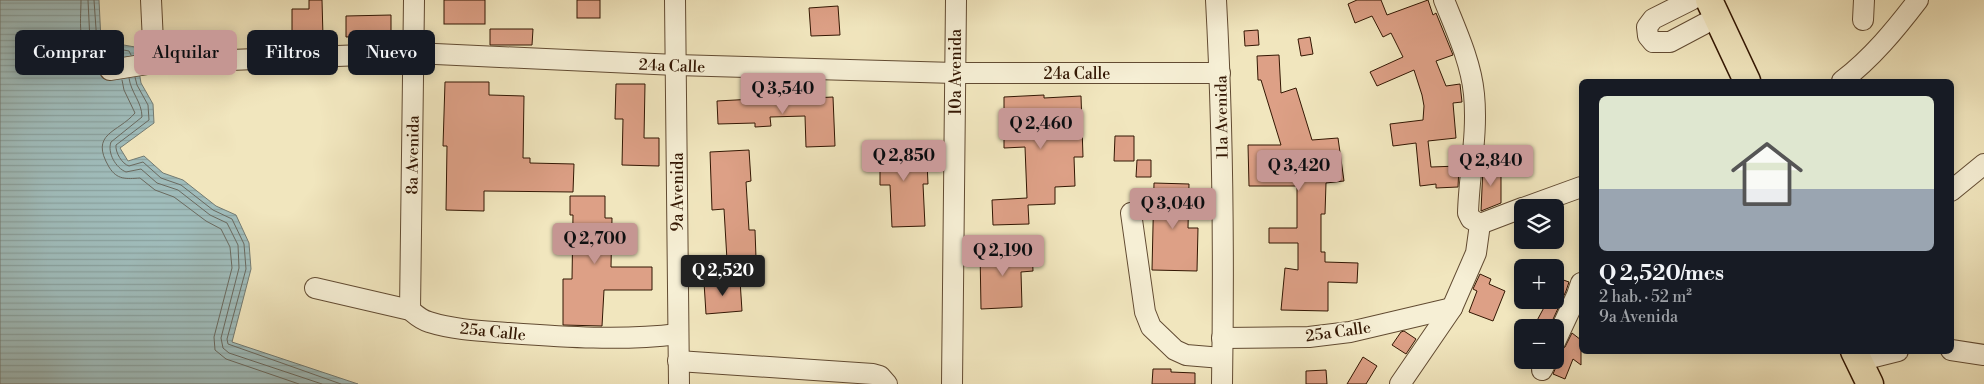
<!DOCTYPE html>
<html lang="es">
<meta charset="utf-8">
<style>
body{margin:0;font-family:"Libre Bodoni",serif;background:#242831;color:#f1f3f6;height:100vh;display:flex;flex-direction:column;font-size:19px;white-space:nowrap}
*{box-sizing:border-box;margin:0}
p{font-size:16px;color:#9ea1a6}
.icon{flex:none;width:28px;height:28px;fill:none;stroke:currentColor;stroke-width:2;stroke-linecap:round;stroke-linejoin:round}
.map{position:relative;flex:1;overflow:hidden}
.side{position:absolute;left:1579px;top:79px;width:375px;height:275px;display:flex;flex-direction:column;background:#171b24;border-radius:8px;box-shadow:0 2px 12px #0003}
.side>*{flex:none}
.guide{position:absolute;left:15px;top:30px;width:475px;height:45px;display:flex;gap:10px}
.buttons{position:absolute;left:1514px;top:199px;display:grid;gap:10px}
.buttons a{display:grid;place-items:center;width:50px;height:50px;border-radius:8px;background:#171b24;box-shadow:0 2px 12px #0003;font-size:25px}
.price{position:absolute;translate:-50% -42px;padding:0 11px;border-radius:5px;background:#c59692;color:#111;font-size:16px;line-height:32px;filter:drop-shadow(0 1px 2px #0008)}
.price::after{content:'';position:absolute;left:50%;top:30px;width:15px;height:11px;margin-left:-8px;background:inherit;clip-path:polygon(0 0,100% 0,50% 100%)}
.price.active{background:#222;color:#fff}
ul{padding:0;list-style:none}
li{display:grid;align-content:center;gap:10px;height:265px;padding:0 20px}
li span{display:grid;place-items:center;height:155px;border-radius:8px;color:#555}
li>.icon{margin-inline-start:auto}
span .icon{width:90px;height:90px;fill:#fffc;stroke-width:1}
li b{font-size:21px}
.pill{padding:0 18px;border-radius:8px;background:#171b24;box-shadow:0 2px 12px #0003;font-size:18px;line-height:45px}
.pill.active{background:#c59692;color:#111}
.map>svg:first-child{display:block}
.water{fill:url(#water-rules);stroke:#747b72}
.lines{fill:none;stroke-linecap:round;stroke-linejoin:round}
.shore{stroke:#6a6a60;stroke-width:1}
.building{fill:#dda086;stroke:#331703}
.minor-casing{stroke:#624b32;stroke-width:22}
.major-casing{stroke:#331703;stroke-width:29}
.minor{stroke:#f6efd5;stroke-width:20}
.major{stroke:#f1e6be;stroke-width:26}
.labels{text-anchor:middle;stroke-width:4;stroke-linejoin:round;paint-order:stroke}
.street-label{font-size:16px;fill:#331703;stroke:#f6efd5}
</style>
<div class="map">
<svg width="1984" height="384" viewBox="0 0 1984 384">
<defs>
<pattern id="water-rules" width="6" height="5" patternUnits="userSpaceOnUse" patternTransform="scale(1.25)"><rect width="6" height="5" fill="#a0bdbc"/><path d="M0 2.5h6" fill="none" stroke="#8aa2a0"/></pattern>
</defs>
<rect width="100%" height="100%" fill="#f1e6be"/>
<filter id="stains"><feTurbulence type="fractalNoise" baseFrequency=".004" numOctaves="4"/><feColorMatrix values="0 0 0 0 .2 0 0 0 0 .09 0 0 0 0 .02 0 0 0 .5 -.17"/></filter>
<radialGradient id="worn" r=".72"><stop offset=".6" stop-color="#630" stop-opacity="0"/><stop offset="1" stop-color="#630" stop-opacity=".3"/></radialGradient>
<polygon class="water" points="0,0 99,0 101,41 135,47 141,83 153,104 154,123 120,148 128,161 144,156 163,173 183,180 216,206 236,215 249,243 251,269 232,342 358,384 0,384"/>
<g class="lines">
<g class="shore">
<path d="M81,0c0,24 -6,55 23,61"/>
<path d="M88,0l2,41c4,14 21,13 33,16"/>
<polyline points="94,0 97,43 101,46 129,51 131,55"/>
<path d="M135,77l2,8 11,20 1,15 -33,25c-1,7 6,19 13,21l14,-4 18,16 20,7 32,25 19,9 12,25 2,25 -19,70 1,5 113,40"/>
<path d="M129,78c2,15 13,24 13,39l-31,25c-4,11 5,26 15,30l15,-3 16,14 21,7 32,25 17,8 11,22 1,23 -18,70 2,10 6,5 93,31"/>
<path d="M122,80l2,10 11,23c-17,20 -46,20 -26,54 8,13 17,12 31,11l15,12 19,7 32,24 15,8 9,18 2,21 -18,69 1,13 11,9 73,25"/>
</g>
</g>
<g class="building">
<polygon points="309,0 322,0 323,37 306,38 307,40 292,41 292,9 309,9"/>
<rect x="444" y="0" width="41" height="24"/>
<rect x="577" y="0" width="23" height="18"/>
<polygon points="1357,0 1381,0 1387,15 1428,0 1433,15 1436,13 1453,55 1436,61 1446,86 1460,84 1462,102 1453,103 1456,138 1428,141 1431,167 1459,166 1458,187 1436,188 1436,184 1420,186 1416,143 1393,146 1390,124 1423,120 1424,106 1422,95 1414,70 1377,86 1370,72 1403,57 1391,33 1383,37 1372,16 1355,23 1348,4"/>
<polygon points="838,6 840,35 811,36 809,8"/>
<polygon points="391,15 391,35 346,37 346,16"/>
<polygon points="490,29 533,29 532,45 490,45"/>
<polygon points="1258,30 1259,45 1245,46 1244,31"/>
<polygon points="1310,37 1313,54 1301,56 1298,39"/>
<polygon points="1279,55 1281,93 1296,88 1312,140 1338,138 1344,181 1326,183 1325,214 1321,214 1321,252 1325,252 1325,262 1358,263 1357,283 1328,282 1328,311 1281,310 1285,268 1298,270 1298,243 1269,243 1269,228 1297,228 1297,186 1249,186 1248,145 1281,145 1261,80 1258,80 1257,56"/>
<polygon points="445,82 489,82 489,95 524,96 523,158 530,158 530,163 574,164 573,192 484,191 484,211 446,210 447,146 443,146"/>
<polygon points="616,84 645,84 644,138 659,138 659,166 622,165 623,119 615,119"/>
<polygon points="753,89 770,89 770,100 833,97 835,146 806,147 805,116 770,117 771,126 755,127 755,123 718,124 717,101 754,99"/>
<polygon points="1044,95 1044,98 1081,96 1083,157 1074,157 1075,186 1055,187 1055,204 1028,205 1029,224 993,225 992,200 1027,198 1025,147 1004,148 1004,97"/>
<polygon points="1115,136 1134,136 1134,161 1114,161"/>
<polygon points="918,142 919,162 927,162 928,184 923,184 925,226 892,227 890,185 880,185 880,143"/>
<polygon points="749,150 751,181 746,182 749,230 755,230 756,258 727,260 724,209 712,210 710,152"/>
<polygon points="1137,160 1151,160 1151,177 1136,177"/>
<polygon points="1483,167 1501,167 1501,203 1481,211"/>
<polygon points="1154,183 1189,184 1188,228 1198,228 1197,271 1152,270"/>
<polygon points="570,196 605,196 605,218 612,218 611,267 652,267 652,290 604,290 602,326 563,325 563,279 572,279 573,215 570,215"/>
<polygon points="1032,248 1033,271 1021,272 1022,307 981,309 980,250"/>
<polygon points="1480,274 1491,279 1489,284 1505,291 1493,321 1469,312 1477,291 1473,289"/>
<polygon points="1555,277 1569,282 1566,291 1549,328 1533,328 1548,300 1555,300"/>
<polygon points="740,280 742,311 706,314 704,282"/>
<polygon points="1404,331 1416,339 1406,354 1392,345 1401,332"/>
<polygon points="1572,333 1581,340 1581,365 1573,359 1565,379 1553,374 1559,360 1558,353 1565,347"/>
<polygon points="1363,357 1377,366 1366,384 1347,384"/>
<polygon points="1153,369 1171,369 1171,372 1195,373 1195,384 1152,384"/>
<polygon points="1326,370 1327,384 1306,384 1306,371"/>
</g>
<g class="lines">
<defs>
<g id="minor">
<polyline points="151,0 154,63"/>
<polyline points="675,0 679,384"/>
<path d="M1216,0c7,128 8,256 6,384"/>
<polyline points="1691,0 1653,19 1647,27 1648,36 1653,42 1670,42 1704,24"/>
<polyline points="1863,20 1864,0"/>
<polyline points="110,70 154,63 414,53 676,65 955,73 1220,73"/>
<path d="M1842,81c30,-23 53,-51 76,-81"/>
<polyline points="1951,191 1984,164"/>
<polyline points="1523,208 1581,187"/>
<polyline points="1131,213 1145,312 1151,327 1175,350 1186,355 1222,358"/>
<polyline points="1480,224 1522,208"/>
<path d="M315,288l95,22c6,5 11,10 19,12 25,8 54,9 80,11 56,4 113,8 169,1"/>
<polyline points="410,310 414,0"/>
<polyline points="1222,338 1309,337 1350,332 1452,308"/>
<polyline points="1555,342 1577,295 1581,283"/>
<polyline points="1951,350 1984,355"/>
<polyline points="1874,357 1898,351"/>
<polyline points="678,361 873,374 880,376 887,384"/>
<polyline points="1542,370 1547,360"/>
<polyline points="952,384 956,0"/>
<path d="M1400,384l52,-76 24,-55 4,-29 -9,-5 -3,-6c1,-39 10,-79 6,-119 -3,-32 -18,-64 -30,-94"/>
</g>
<g id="major">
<polyline points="1709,0 1747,81"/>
<polyline points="1854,351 1870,384"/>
</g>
</defs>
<use href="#minor" class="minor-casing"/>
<use href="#major" class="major-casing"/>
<use href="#minor" class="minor"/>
<use href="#major" class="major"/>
</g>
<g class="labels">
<g class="street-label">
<text transform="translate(672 65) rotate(2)" y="6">24a Calle</text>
<text transform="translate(955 72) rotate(-90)" y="6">10a Avenida</text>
<text x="1077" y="79">24a Calle</text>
<text transform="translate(1221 117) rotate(-91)" y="6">11a Avenida</text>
<text transform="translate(412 155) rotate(-89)" y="6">8a Avenida</text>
<text transform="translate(677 192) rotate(-90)" y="6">9a Avenida</text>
<text transform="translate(493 331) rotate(6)" y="6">25a Calle</text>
<text transform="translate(1338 331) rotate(-8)" y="6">25a Calle</text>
</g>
</g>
<rect width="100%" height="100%" filter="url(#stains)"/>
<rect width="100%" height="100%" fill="url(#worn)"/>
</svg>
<div class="buttons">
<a><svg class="icon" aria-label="layers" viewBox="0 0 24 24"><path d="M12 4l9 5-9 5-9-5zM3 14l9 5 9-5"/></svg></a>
<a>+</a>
<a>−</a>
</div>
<b class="price" style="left:783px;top:115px">Q 3,540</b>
<b class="price" style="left:1041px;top:150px">Q 2,460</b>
<b class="price" style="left:904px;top:182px">Q 2,850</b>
<b class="price" style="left:1491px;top:187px">Q 2,840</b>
<b class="price" style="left:1299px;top:192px">Q 3,420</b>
<b class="price" style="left:1173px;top:230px">Q 3,040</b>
<b class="price" style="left:595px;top:265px">Q 2,700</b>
<b class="price" style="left:1003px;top:277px">Q 2,190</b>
<b class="price active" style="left:723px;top:297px">Q 2,520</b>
<div class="guide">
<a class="pill">Comprar</a>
<a class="pill active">Alquilar</a>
<a class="pill">Filtros</a>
<a class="pill">Nuevo</a>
</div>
<section class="side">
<ul>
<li><span style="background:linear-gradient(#dfe7d0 60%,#9aa5b1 0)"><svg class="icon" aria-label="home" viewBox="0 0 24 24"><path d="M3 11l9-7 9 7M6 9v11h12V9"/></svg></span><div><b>Q 2,520/mes</b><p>2 hab. · 52 m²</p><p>9a Avenida</p></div></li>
</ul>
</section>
</div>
